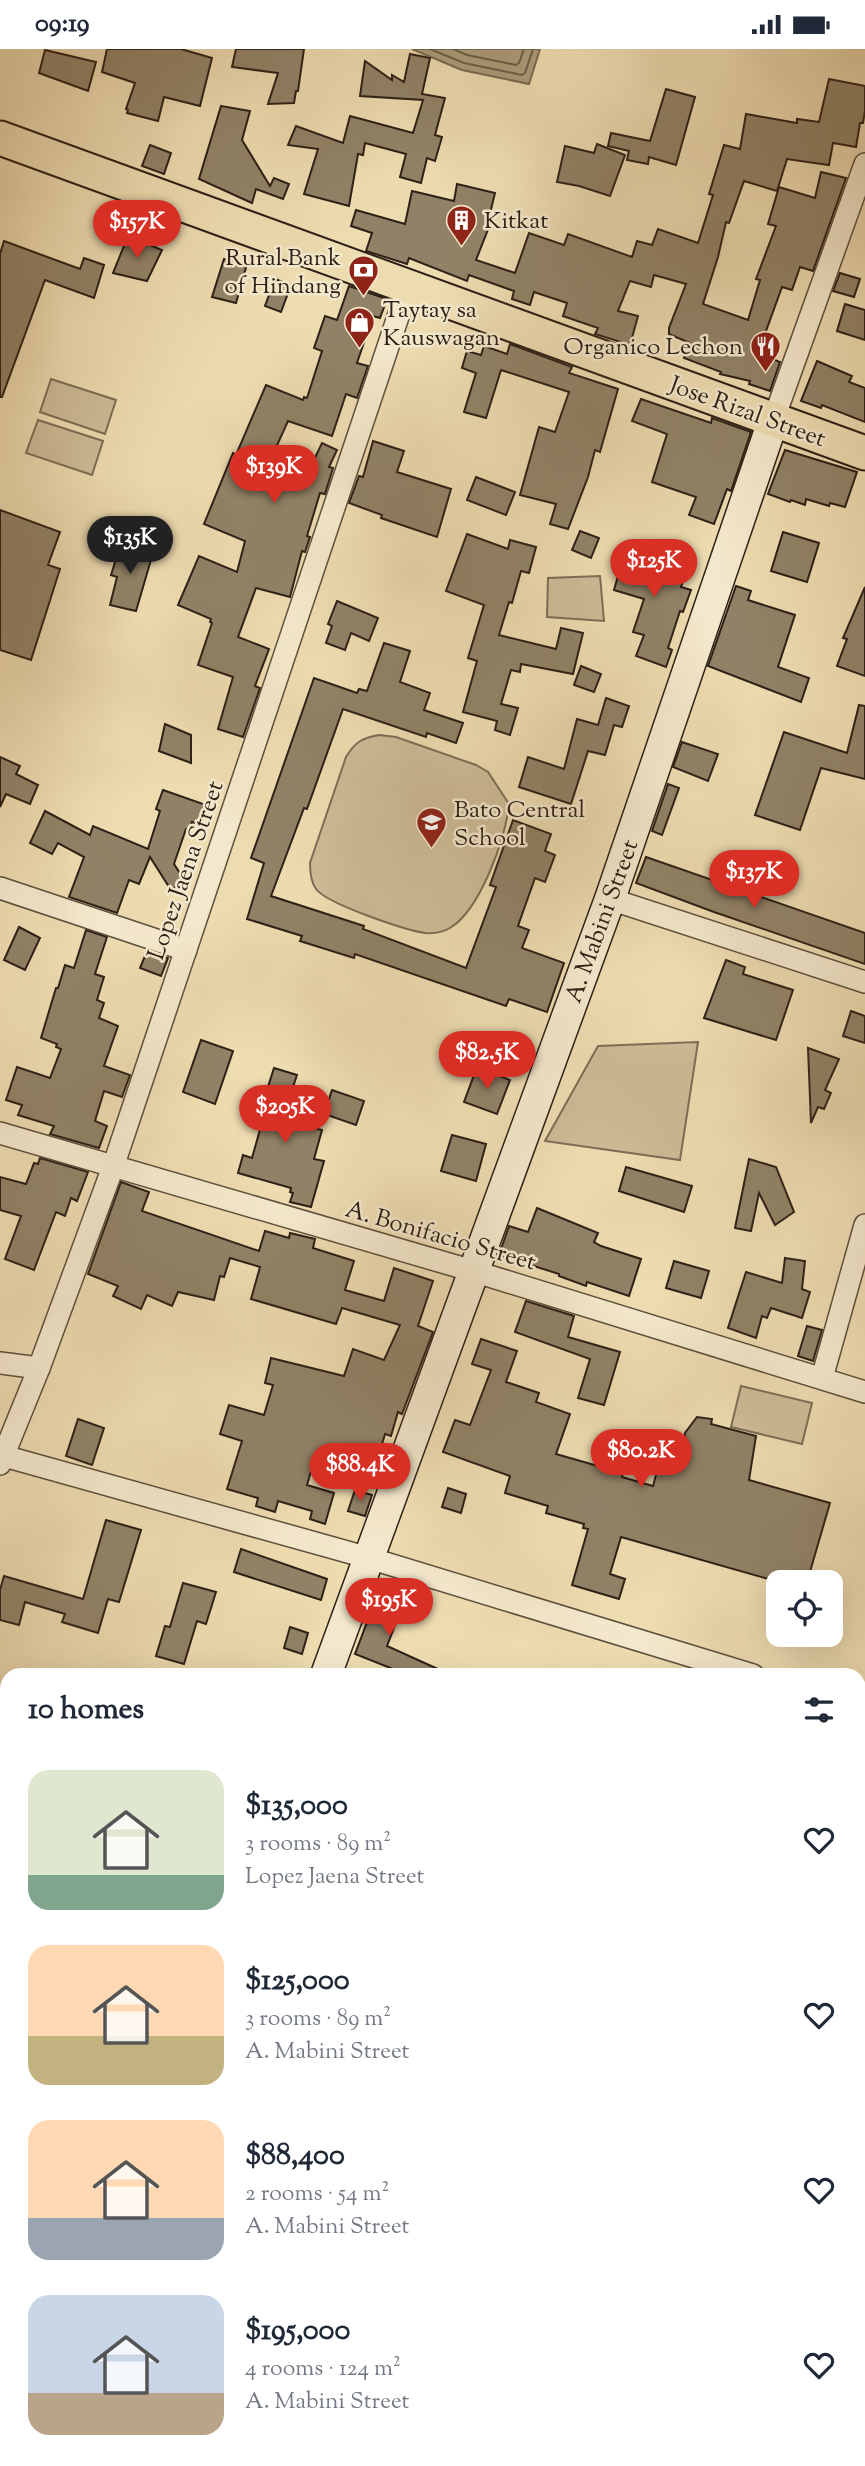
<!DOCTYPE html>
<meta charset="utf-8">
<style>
body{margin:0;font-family:"Sorts Mill Goudy",serif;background:#f2f2f3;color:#1f2937;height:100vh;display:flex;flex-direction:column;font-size:26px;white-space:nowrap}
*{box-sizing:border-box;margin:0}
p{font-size:23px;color:#747a83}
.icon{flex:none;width:38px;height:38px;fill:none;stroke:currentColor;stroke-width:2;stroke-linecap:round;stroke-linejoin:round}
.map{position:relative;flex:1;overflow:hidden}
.side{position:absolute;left:0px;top:1619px;width:866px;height:800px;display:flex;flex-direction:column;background:#fff;border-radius:21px 21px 0 0;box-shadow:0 7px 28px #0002}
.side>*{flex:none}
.tools{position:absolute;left:766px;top:1521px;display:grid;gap:14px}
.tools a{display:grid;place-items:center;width:77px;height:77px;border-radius:14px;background:#fff;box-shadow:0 7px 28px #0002;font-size:35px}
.price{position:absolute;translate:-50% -60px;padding:0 16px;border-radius:24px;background:#d93025;color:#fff;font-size:23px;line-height:46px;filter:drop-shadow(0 2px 4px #0008)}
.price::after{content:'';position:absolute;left:50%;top:42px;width:21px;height:16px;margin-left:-10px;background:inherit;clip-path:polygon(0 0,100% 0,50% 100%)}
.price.active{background:#222;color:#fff}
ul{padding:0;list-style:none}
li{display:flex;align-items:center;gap:21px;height:175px;padding:0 28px}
li span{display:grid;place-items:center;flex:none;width:196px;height:140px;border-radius:21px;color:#555}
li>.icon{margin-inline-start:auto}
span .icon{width:84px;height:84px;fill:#fffc;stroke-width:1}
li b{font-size:30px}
h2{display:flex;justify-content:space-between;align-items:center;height:84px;padding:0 28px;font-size:30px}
.status{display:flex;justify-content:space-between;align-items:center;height:49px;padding:0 35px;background:#fff;direction:ltr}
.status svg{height:19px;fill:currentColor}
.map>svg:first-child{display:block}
.green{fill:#cdbc97;stroke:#7d6e56;stroke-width:2}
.water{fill:#ac9c7c;stroke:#796a53;stroke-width:2}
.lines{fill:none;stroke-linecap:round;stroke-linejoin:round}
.shore{stroke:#6c5e49;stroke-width:2}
.building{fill:#918267;stroke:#2d2016;stroke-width:2}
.street-casing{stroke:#5d4f3d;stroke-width:24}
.secondary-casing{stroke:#2d2016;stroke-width:33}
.primary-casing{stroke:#2d2016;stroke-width:37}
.street{stroke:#f4e8cc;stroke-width:21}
.secondary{stroke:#f4e8cc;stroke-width:30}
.primary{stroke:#eedcb1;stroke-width:33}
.labels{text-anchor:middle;stroke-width:5;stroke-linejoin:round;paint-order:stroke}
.poi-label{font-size:24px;fill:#2d2016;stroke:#f4e8cc;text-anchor:start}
.street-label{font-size:24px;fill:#2d2016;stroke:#f4e8cc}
</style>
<div class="status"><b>09:19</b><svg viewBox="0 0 49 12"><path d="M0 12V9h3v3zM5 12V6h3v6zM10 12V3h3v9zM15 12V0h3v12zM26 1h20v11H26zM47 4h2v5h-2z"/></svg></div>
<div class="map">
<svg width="865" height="2417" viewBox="0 0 865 2417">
<rect width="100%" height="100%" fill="#eedcb1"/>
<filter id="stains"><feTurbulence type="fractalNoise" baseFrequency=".00286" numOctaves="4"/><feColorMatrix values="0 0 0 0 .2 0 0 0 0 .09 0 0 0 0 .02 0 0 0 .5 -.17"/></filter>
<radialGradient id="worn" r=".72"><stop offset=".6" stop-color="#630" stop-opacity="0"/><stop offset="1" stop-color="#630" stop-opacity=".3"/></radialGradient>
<g class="green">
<polygon points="51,330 116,351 105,385 40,363"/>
<polygon points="38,371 103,392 92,426 26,404"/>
<polygon points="600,527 604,572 547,568 548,529"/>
<path d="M379,686l17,2 80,28 12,7 21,32c-3,34 -29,106 -59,124 -7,4 -16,6 -25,5 -20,-3 -98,-29 -109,-44 -5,-7 -6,-18 -6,-26l36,-106c9,-15 16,-19 33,-22z"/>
<polygon points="698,993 680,1111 545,1092 598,997"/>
<polygon points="741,1337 812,1354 802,1395 731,1378"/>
<polygon points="859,1794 865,1796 865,1860 859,1877"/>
</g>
<polygon class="water" points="412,0 540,0 529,35 462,21"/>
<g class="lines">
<g class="shore">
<polyline points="430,0 464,14 522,26 525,24 533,0"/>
<polyline points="453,0 467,6 516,16 519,14 524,0"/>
</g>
</g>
<g class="building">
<polygon points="107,0 181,0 212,9 200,57 164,48 158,72 127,64 128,61 126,60 135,34 102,23"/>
<polygon points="236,0 304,0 298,42 296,42 294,54 268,55 278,24 232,18"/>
<polygon points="45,1 96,13 88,42 39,24"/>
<polygon points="410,5 430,9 422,45 445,49 435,86 442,88 435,112 427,109 421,134 400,128 406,105 365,94 363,106 358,105 349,157 304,145 318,100 288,96 296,77 343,94 350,67 413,84 423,51 360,47 365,12 392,31 392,26 404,33"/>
<polygon points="829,30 865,37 865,62 863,74 860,74 856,98 833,94 829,116 787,110 777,142 744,132 729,174 726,173 718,208 703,255 748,271 760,231 756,230 776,177 768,175 779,138 815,149 821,123 846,129 813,222 800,218 792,241 782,238 758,304 780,313 770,342 749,335 750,332 720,325 721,323 684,309 690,294 669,285 669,279 686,235 654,226 651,238 630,232 618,262 638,267 630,296 595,285 598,279 563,267 567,254 534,243 530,256 512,250 514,242 469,226 467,232 409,209 407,215 366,202 372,184 351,177 356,161 405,175 412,142 454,152 457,135 495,144 487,177 489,178 476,211 515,224 529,184 564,196 568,185 632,208 637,192 652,196 658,180 698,194 713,146 709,145 724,96 740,100 746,65 797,74 797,70 819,73"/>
<polygon points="666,40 695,48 676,116 649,108 648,115 627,111 629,102 608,97 611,84 650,92"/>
<polygon points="221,57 250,62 242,91 270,137 274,129 289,135 283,150 256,140 252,154 199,130"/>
<polygon points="597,95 625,106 610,147 579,137 557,133 565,97 594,104"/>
<polygon points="150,96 171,104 164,125 142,117"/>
<polygon points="128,187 162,201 147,232 113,224"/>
<polygon points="4,192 80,220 84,209 104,216 94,249 45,231 2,348 0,348 0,205"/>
<polygon points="224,210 247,215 236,254 212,248"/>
<polygon points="840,224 860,230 854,248 833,242"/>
<polygon points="275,230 291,236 281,263 265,257"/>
<polygon points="349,237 387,250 380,269 373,267 357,314 368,317 357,349 346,345 332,387 288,372 274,403 311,417 322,394 337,401 329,418 333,419 325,445 320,444 307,487 310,488 305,503 302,502 290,548 256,539 238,588 269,600 255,637 260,639 243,688 218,680 233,628 198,616 212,574 210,573 211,570 178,556 199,507 237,523 245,492 204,475 233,404 236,406 266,336 303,351 304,348 307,349 322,302 314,299 325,267 337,271"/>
<polygon points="845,255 865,261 865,291 837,282"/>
<polygon points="510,295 572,318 569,324 618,340 600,403 595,401 588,428 568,480 550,475 556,455 520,446 539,378 555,383 569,343 501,321 486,369 464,363 476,324 462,319 467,302 481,306 484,297 507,305"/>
<polygon points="817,312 852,327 849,333 865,339 865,373 822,356 821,359 801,352"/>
<polygon points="641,350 711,374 712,369 751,383 731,442 727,440 714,475 689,466 696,448 652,433 667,385 632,372"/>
<polygon points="373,392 404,402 397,423 451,440 437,488 381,469 382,466 349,454 359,427 363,428"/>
<polygon points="785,401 857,423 845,458 830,454 829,457 806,450 805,456 791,451 790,453 768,445"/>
<polygon points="476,428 515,443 506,466 467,451"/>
<polygon points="0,461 60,483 48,516 60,520 31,611 0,601"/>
<polygon points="580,482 599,489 591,509 572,501"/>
<polygon points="783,483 819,494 807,533 771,522"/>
<polygon points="467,485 508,500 510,491 536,498 529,524 521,522 512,554 509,553 499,586 556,600 561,579 583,584 573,625 521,615 520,623 511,621 501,655 518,659 510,686 495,681 497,672 463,663 477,612 468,609 484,556 446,542"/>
<polygon points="121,494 153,504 136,562 110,556 117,528 111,526"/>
<polygon points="627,495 688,516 681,538 691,541 683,563 680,562 668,599 672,601 666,618 636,607 644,586 633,583 644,550 614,541"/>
<polygon points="736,537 751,542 748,551 795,566 778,618 809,629 801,653 708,617"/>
<polygon points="865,538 865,627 837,617 847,590 843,589"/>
<polygon points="337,552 378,569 369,592 351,584 345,601 326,594 332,577 328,575"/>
<polygon points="384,594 410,602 400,633 430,644 424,661 463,674 456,694 427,684 426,688 343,660 307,760 304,759 271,847 364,877 363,880 466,919 496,838 490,836 513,771 551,785 545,802 555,806 545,833 535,829 518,877 529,881 522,899 564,914 547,963 509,950 506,957 355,905 354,909 300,892 302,887 247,870 264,814 251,809 314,629 357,644 359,640 367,642"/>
<polygon points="581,617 601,625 594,643 574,636"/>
<polygon points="606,649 629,657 622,678 614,676 605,706 588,702 571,755 519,738 528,708 564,720 577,670 598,676"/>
<polygon points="859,656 865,657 865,730 821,719 800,781 755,766 784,683 847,704"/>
<polygon points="165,675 191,686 191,714 159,702"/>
<polygon points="682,693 718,705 708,732 673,718"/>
<polygon points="0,708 20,717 16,725 38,736 30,755 6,745 0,758"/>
<polygon points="668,735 679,739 662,786 652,782"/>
<polygon points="163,741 206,756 199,775 192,773 189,781 186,780 174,815 185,832 171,841 150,808 139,835 129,831 117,864 69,848 84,808 58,794 52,805 30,794 45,762 90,786 93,777 148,800 160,762 156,760"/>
<polygon points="646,808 865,884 865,915 714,863 636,834"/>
<polygon points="19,878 40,889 25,921 4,911"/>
<polygon points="86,881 107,888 95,925 104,928 97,951 104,954 99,969 118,977 104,1017 130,1026 122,1048 104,1042 95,1072 107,1077 99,1099 50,1085 54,1077 18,1066 22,1056 6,1051 17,1018 50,1029 61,1000 56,998 57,995 41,989 56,939 58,939 65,916 74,919"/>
<polygon points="147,902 168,909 161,927 140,919"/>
<polygon points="726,911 745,918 743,925 793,941 776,991 704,969"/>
<polygon points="851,962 865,967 865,994 843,987"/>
<polygon points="201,991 233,1002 215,1055 183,1043"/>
<polygon points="808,999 839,1010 825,1041 831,1044 824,1060 818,1058 811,1074"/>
<polygon points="477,1018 510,1031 497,1065 464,1053"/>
<polygon points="274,1019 297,1026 282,1071 322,1081 314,1110 324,1112 311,1158 290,1153 293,1144 290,1143 291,1139 238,1124 243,1106 252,1109 261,1077 256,1075"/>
<polygon points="332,1041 364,1052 356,1076 324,1065"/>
<polygon points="452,1086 486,1095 476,1132 441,1122"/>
<polygon points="40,1109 88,1123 77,1152 71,1149 65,1167 56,1163 34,1221 5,1210 21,1167 0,1161 0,1128 26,1135 34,1114 38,1115"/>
<polygon points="749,1110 776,1118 794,1163 775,1176 759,1144 751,1182 735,1179"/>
<polygon points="626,1118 692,1137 684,1163 619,1142"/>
<polygon points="121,1133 149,1143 142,1162 259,1202 265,1182 289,1189 290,1184 315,1190 313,1199 354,1212 345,1241 384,1252 394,1219 433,1232 418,1277 433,1283 402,1365 398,1363 391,1387 385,1385 375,1419 317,1402 307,1436 334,1444 325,1475 310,1470 312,1462 278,1452 275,1463 256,1457 258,1449 227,1440 242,1392 220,1385 229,1356 264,1366 273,1336 265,1334 271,1309 344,1327 353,1300 384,1311 400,1276 342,1259 336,1275 251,1250 260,1218 230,1209 224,1228 220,1227 214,1251 178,1243 172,1257 147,1246 141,1260 113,1247 118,1237 88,1225"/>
<polygon points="537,1159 598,1184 594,1193 601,1197 641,1210 629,1247 587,1233 586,1237 559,1227 559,1225 499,1206 509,1177 528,1183"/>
<polygon points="785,1209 805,1212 802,1240 810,1243 802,1269 771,1259 767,1269 762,1267 756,1289 728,1279 746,1223 782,1234"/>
<polygon points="674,1212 709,1222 701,1249 666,1239"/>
<polygon points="526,1252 574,1267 568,1288 620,1303 604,1356 578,1349 590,1310 515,1283"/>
<polygon points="807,1277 822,1281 813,1312 798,1307"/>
<polygon points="481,1290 517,1302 506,1333 539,1344 536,1353 570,1365 556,1405 598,1417 608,1385 633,1393 622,1428 653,1437 661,1407 682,1412 685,1384 697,1368 712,1370 711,1375 756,1387 749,1431 830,1454 807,1533 779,1533 621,1488 610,1525 625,1530 619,1550 572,1536 588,1480 583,1479 584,1475 546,1464 548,1457 505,1444 510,1427 443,1403 455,1371 470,1376 491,1321 472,1315"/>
<polygon points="78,1370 104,1379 92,1416 66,1407"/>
<polygon points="448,1439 466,1445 461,1464 442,1458"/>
<polygon points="355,1441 372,1446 365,1467 348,1462"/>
<polygon points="106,1471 141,1481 119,1553 108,1550 98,1584 62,1573 65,1565 25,1553 19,1576 0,1571 0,1541 4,1527 83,1550"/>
<polygon points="241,1500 327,1530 321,1551 234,1523"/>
<polygon points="183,1534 216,1543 206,1575 197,1572 184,1615 156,1607 165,1577 170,1578"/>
<polygon points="380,1539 406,1548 387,1597 451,1626 408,1626 355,1605"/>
<polygon points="290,1578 308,1584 302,1605 284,1599"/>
</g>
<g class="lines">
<defs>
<g id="street">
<polyline points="773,372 865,115"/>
<polyline points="0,839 186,901"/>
<polyline points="610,850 865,933"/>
<polyline points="0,1084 473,1222 865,1343"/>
<polyline points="0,1314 39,1319"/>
<polyline points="822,1329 865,1176"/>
<polyline points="4,1407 369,1509 753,1626"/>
<polyline points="0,1415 39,1319 113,1118 408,238"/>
<polyline points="859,1658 865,1660"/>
<polyline points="0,2034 7,2037"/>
</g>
<g id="secondary">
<polyline points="326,1626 610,850 773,372"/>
<polyline points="859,2339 865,2341"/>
<polyline points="38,2417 40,2412"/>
</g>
<g id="primary">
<polyline points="0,89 865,404"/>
<polyline points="859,2180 865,2164"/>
<polyline points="770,2417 772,2412"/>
</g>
</defs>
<use href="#street" class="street-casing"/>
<use href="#secondary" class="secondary-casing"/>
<use href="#primary" class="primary-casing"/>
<use href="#street" class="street"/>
<use href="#secondary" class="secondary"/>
<use href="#primary" class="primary"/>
</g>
<defs>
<symbol id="building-pin" viewBox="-11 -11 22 30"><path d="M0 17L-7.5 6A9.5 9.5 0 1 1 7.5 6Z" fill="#8f2418" stroke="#f4e8cc"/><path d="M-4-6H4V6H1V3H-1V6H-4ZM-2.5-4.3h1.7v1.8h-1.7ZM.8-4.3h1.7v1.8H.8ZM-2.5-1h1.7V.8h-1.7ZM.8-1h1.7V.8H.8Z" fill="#fff"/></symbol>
<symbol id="bank-pin" viewBox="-11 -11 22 30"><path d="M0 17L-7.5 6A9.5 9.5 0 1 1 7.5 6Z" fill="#8f2418" stroke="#f4e8cc"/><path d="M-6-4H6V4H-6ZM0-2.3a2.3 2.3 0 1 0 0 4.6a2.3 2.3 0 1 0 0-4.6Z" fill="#fff"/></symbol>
<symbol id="shop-pin" viewBox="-11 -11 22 30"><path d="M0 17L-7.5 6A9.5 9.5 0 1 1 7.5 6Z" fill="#8f2418" stroke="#f4e8cc"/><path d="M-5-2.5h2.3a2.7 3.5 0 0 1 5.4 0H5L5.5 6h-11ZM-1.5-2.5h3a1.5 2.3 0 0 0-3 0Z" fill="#fff"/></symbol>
<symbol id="restaurant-pin" viewBox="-11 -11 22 30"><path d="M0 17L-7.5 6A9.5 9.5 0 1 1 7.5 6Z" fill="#8f2418" stroke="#f4e8cc"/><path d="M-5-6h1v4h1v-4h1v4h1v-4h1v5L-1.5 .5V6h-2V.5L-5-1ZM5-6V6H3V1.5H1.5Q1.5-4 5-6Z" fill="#fff"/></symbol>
<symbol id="school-pin" viewBox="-11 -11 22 30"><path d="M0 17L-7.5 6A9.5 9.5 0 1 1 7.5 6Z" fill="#8f2418" stroke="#f4e8cc"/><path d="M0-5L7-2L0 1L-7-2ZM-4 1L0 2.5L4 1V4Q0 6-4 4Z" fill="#fff"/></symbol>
</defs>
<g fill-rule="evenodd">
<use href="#building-pin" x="444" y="154" width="35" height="47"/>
<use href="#bank-pin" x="346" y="204" width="35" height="47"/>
<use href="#shop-pin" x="342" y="256" width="35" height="47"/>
<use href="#restaurant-pin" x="748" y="280" width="35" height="47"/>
<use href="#school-pin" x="414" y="756" width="35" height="47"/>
</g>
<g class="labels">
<g class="poi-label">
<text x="484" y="179">Kitkat</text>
<text x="341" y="216" text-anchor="end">Rural Bank<tspan x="341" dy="28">of Hindang</tspan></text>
<text x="383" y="268">Taytay sa<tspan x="383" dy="28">Kauswagan</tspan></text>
<text x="743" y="305" text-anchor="end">Organico Lechon</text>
<text x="454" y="768">Bato Central<tspan x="454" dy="28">School</tspan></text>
</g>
<g class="street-label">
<text transform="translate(748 362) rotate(20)" y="8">Jose Rizal Street</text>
<text transform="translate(185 821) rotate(-71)" y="8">Lopez Jaena Street</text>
<text transform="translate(601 872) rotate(-70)" y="8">A. Mabini Street</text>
<text transform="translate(441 1186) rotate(16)" y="8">A. Bonifacio Street</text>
</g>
</g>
<rect width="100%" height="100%" filter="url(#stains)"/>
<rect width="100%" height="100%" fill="url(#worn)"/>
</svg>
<div class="tools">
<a><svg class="icon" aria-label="locate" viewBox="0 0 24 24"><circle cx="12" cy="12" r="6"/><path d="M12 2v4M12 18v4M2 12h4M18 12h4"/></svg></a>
</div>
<b class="price" style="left:137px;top:211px">$157K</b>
<b class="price" style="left:274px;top:456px">$139K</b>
<b class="price active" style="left:130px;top:527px">$135K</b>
<b class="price" style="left:654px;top:550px">$125K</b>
<b class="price" style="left:754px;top:861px">$137K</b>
<b class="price" style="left:487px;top:1042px">$82.5K</b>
<b class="price" style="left:285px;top:1096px">$205K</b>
<b class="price" style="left:641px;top:1440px">$80.2K</b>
<b class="price" style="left:360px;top:1454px">$88.4K</b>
<b class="price" style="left:389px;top:1589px">$195K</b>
<section class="side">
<h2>10 homes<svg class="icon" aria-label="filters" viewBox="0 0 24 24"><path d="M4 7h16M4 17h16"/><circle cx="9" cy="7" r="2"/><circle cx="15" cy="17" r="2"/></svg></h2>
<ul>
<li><span style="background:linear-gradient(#dfe7d0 75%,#7fa58c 0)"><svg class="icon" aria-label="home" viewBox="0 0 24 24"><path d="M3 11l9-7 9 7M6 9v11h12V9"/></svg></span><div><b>$135,000</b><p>3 rooms · 89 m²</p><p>Lopez Jaena Street</p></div><svg class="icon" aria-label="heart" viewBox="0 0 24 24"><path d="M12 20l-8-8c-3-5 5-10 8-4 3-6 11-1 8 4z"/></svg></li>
<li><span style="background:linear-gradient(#ffd9b3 65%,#c2b280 0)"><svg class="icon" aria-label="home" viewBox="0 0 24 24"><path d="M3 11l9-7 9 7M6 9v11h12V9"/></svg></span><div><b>$125,000</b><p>3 rooms · 89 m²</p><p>A. Mabini Street</p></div><svg class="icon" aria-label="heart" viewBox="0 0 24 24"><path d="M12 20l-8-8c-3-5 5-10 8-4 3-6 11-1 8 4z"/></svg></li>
<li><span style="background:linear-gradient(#ffd9b3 70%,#9aa5b1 0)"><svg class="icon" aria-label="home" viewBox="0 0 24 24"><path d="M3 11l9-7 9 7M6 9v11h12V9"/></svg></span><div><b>$88,400</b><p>2 rooms · 54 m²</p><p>A. Mabini Street</p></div><svg class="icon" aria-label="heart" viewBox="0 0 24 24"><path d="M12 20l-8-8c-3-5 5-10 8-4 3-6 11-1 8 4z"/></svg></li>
<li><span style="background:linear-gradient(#c9d6e8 70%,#b9a48a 0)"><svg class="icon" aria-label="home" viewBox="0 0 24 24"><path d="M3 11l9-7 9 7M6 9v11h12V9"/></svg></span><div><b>$195,000</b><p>4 rooms · 124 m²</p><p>A. Mabini Street</p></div><svg class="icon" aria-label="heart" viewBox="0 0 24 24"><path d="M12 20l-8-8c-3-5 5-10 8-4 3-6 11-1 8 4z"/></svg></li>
</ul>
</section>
</div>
